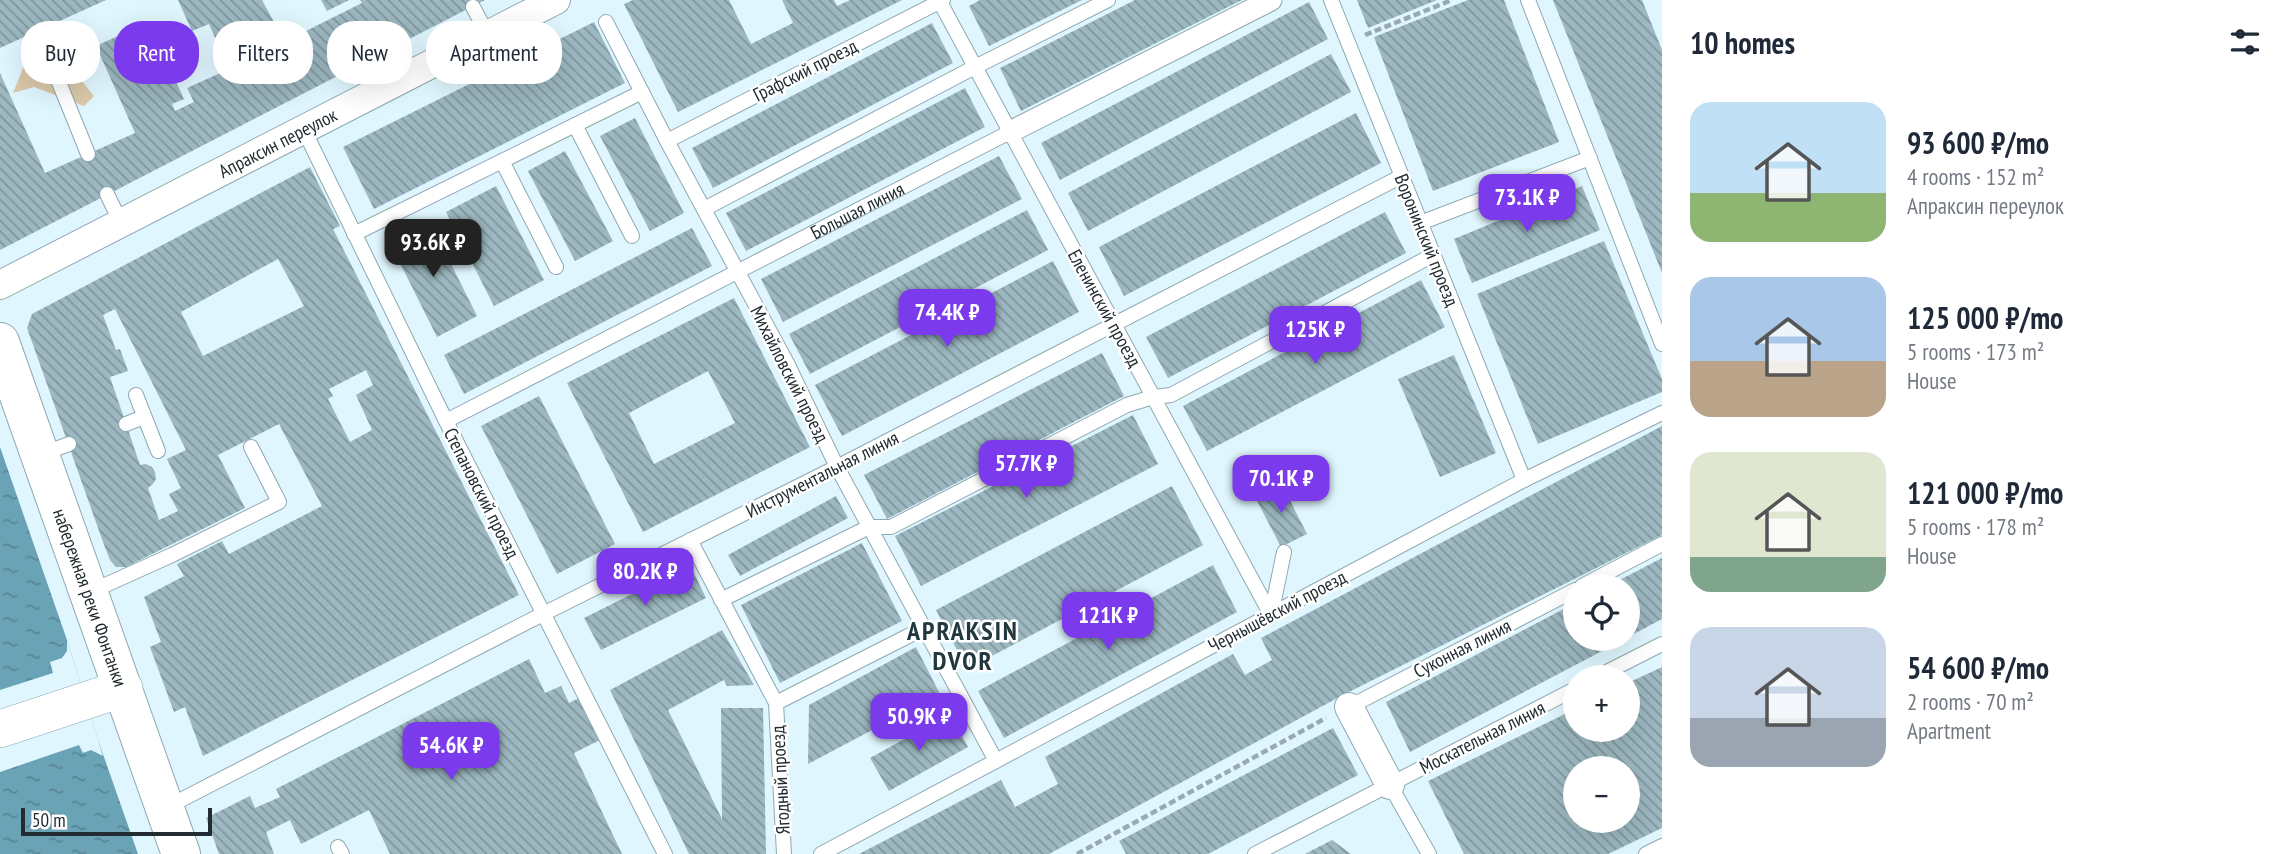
<!DOCTYPE html>
<meta charset="utf-8">
<style>
body{margin:0;font-family:"PT Sans Narrow",sans-serif;background:#f6f6f7;color:#1f2937;height:100vh;display:flex;flex-direction:column;font-size:26px;white-space:nowrap}
*{box-sizing:border-box;margin:0}
p{font-size:23px;color:#747a83}
.icon{flex:none;width:38px;height:38px;fill:none;stroke:currentColor;stroke-width:2;stroke-linecap:round;stroke-linejoin:round}
.map{position:relative;flex:1;overflow:hidden}
.drawer{display:flex;flex-direction:column;background:#fff;width:630px}
.drawer>*{flex:none}
.top-card{position:absolute;left:21px;top:21px;width:665px;height:63px;display:flex;gap:14px}
.tools{position:absolute;left:1563px;top:574px;display:grid;gap:14px}
.tools a{display:grid;place-items:center;width:77px;height:77px;border-radius:50%;background:#fff;box-shadow:0 7px 28px #0002;font-size:35px}
.scale{position:absolute;left:21px;bottom:18px;width:191px;box-sizing:border-box;padding-left:7px;border:4px solid #222c30;border-top:0;font-size:19px;line-height:24px;white-space:nowrap;color:#222c30;-webkit-text-stroke:5px #fff;paint-order:stroke}
.price{position:absolute;translate:-50% -60px;padding:0 16px;border-radius:14px;background:#7c3aed;color:#fff;font-size:23px;line-height:46px;filter:drop-shadow(0 2px 4px #0008)}
.price::after{content:'';position:absolute;left:50%;top:42px;width:21px;height:16px;margin-left:-10px;background:inherit;clip-path:polygon(0 0,100% 0,50% 100%)}
.price.on{background:#222;color:#fff}
ul{padding:0;list-style:none}
li{display:flex;align-items:center;gap:21px;height:175px;padding:0 28px}
li span{display:grid;place-items:center;flex:none;width:196px;height:140px;border-radius:21px;color:#555}
li>.icon{margin-inline-start:auto}
span .icon{width:84px;height:84px;fill:#fffc;stroke-width:1}
li b{font-size:30px}
h2{display:flex;justify-content:space-between;align-items:center;height:84px;padding:0 28px;font-size:30px}
.tag{padding:0 24px;border-radius:28px;background:#fff;box-shadow:0 7px 28px #0002;font-size:24px;line-height:63px}
.tag.on{background:#7c3aed;color:#fff}
main{display:flex;flex:1;min-height:0}
.map>svg:first-child{display:block}
.forest{fill:url(#forest-firs)}
.water{fill:url(#water-ripples)}
.pier{fill:#e0f6fe}
.building{fill:url(#building-back-hatch);fill-rule:evenodd}
.lines{fill:none;stroke-linecap:round;stroke-linejoin:round}
.service-casing{stroke:#8ea8b1;stroke-width:16}
.pedestrian-casing{stroke:#8ea8b1;stroke-width:23}
.minor-casing{stroke:#8ea8b1;stroke-width:30}
.tertiary-casing{stroke:#8ea8b1;stroke-width:38}
.secondary-casing{stroke:#8ea8b1;stroke-width:40}
.path{stroke:#98a9b0;stroke-width:4.5;stroke-dasharray:7 3.5;stroke-linecap:butt}
.service{stroke:#fff;stroke-width:14}
.pedestrian{stroke:#fff;stroke-width:21}
.minor{stroke:#fff;stroke-width:28}
.tertiary{stroke:#fff;stroke-width:37}
.secondary{stroke:#fff;stroke-width:38}
.labels{text-anchor:middle;stroke-width:5;stroke-linejoin:round;paint-order:stroke}
.street-label{font-size:19px;fill:#222c30;stroke:#fff}
.district-label{font-size:26px;font-weight:bold;letter-spacing:2px;fill:#21383f;stroke:#fff}
</style>
<main>
<div class="map">
<svg width="1662" height="854" viewBox="0 0 1662 854">
<defs>
<pattern id="forest-firs" width="22" height="20" patternUnits="userSpaceOnUse" patternTransform="scale(1.75)"><rect width="22" height="20" fill="#dac8a9"/><path d="M5 1l3.5 6h-7zM16 11l3.5 6h-7z" fill="#bbac92"/></pattern>
<pattern id="water-ripples" width="26" height="14" patternUnits="userSpaceOnUse" patternTransform="scale(1.75)"><rect width="26" height="14" fill="#6ba3b6"/><path d="M2 4q2-2 4 0t4 0M15 11q2-2 4 0t4 0" fill="none" stroke="#588594"/></pattern>
<pattern id="building-back-hatch" width="6" height="6" patternUnits="userSpaceOnUse" patternTransform="scale(1.75)"><rect width="6" height="6" fill="#9db8c1"/><path d="M-1 5l2 2M0 0l6 6M5-1l2 2" fill="none" stroke="#80969d"/></pattern>
</defs>
<rect width="100%" height="100%" fill="#e0f6fe"/>
<polygon class="forest" points="38,48 65,61 94,96 84,106 34,87 13,93 25,63"/>
<polygon class="water" points="0,447 67,640 97,737 138,854 0,854"/>
<polygon class="pier" points="67,640 103,756 91,750 83,753 79,745 0,772 0,690 53,673 50,662 62,658 67,651"/>
<g class="building">
<polygon points="0,0 106,0 0,48"/>
<polygon points="178,0 262,0 281,35 275,38 278,45 362,3 360,0 485,0 0,250 0,73 45,173 135,133 96,46 149,22 184,99 172,104 175,111 194,102 187,88 229,69 209,24 192,31"/>
<polygon points="321,0 349,0 327,11"/>
<polygon points="633,0 729,0 751,44 793,23 782,0 834,0 837,6 850,0 902,0 678,112 624,4"/>
<polygon points="980,0 1082,0 989,46 969,6"/>
<polygon points="1135,0 1242,0 1021,111 1000,68"/>
<polygon points="1357,0 1437,0 1368,28"/>
<polygon points="1468,0 1504,0 1559,142 1433,191 1374,37"/>
<polygon points="1553,0 1642,0 1662,50 1662,273"/>
<polygon points="1309,2 1328,39 1060,180 1041,143"/>
<polygon points="594,22 625,83 374,209 343,147"/>
<polygon points="932,23 953,63 713,188 692,148"/>
<polygon points="1331,54 1351,92 1088,231 1068,193"/>
<polygon points="965,88 985,127 746,251 726,213"/>
<polygon points="1356,113 1381,163 1124,296 1099,247"/>
<polygon points="635,118 684,213 650,231 600,136"/>
<polygon points="565,151 613,241 575,261 528,171"/>
<polygon points="999,156 1022,199 783,322 761,279"/>
<path d="M310,167l30,59 -7,3 186,366 -316,161 -18,-49 -11,5 -24,-65 11,-5 -17,-45 40,-21 -7,-12 45,-23 7,13 93,-48 -43,-82 -61,31 27,53 -119,59h-10l-6,-7 -7,-18 -76,-214 5,-14zM278,259l26,47 -101,50 -22,-44zM115,309l71,141 -19,9 14,29 -12,6 9,17 -19,9 -11,-32 5,-4 3,-5 -1,-7 -3,-5 -6,-3 -6,1 -30,-88 18,-6 -8,-22 -4,1 -13,-35zM366,370l7,15 -17,10 16,35 -22,12 -22,-43 5,-3 -4,-7z"/>
<polygon points="496,186 544,280 494,306 446,212"/>
<polygon points="1582,186 1600,230 1472,283 1454,239"/>
<polygon points="1027,210 1048,250 810,374 789,334"/>
<polygon points="1385,212 1406,253 1168,378 1146,337"/>
<polygon points="429,220 477,316 437,337 389,241"/>
<polygon points="692,228 712,266 464,394 444,355"/>
<polygon points="1604,241 1662,379 1662,392 1538,444 1477,294"/>
<polygon points="1053,261 1079,312 842,436 815,385"/>
<polygon points="1421,280 1445,327 1207,451 1183,406"/>
<path d="M734,298l76,149 -167,85 -76,-149zM708,371l27,52 -81,41 -25,-51z"/>
<polygon points="1102,353 1124,396 887,519 864,475"/>
<polygon points="1454,355 1496,453 1440,477 1398,379"/>
<polygon points="539,396 615,544 557,574 481,426"/>
<polygon points="1133,415 1158,464 921,586 895,536"/>
<polygon points="1662,426 1662,535 1343,695 1049,854 859,854 1001,780 1015,807 1058,784 1045,757 1233,654 1245,675 1272,660 1261,638"/>
<polygon points="1281,483 1307,534 1281,547 1255,497"/>
<polygon points="1172,486 1203,545 967,669 936,610"/>
<polygon points="836,496 848,518 740,576 728,555"/>
<polygon points="862,543 902,621 780,683 741,605"/>
<polygon points="1662,558 1662,619 1628,637 1628,586 1608,586"/>
<polygon points="690,565 706,598 601,650 584,618"/>
<polygon points="1213,565 1237,612 1004,738 978,691"/>
<polygon points="1575,603 1575,639 1625,639 1410,752 1386,702"/>
<polygon points="722,630 754,685 727,686 724,680 668,710 722,819 721,708 763,708 766,854 689,854 610,690"/>
<polygon points="916,647 940,694 808,764 809,705"/>
<polygon points="529,659 545,693 561,686 569,703 579,698 600,740 574,753 622,854 390,854 369,810 301,844 290,820 266,832 274,854 219,854 206,818 250,796 255,808 280,797 276,789"/>
<path d="M1662,667v161l-54,26h-144l-36,-73 147,-72v21h53v-47zM1575,768h53v53h-53z"/>
<polygon points="950,714 968,747 889,791 870,758"/>
<polygon points="1333,728 1358,775 1208,854 1126,854 1119,841"/>
<polygon points="1332,840 1351,854 1305,854"/>
</g>
<g class="lines">
<defs>
<g id="service">
<polyline points="1331,0 1524,480"/>
<polyline points="1528,0 1662,344"/>
<polyline points="940,2 1271,615"/>
<polyline points="473,7 488,35"/>
<polyline points="606,22 667,141 787,363 837,467 996,761"/>
<polyline points="50,60 88,154"/>
<polyline points="575,125 632,236"/>
<polyline points="304,130 446,421 665,854"/>
<polyline points="667,141 943,0"/>
<polyline points="502,161 556,267"/>
<polyline points="107,194 121,223"/>
<polyline points="704,209 975,67 1108,0"/>
<polyline points="1420,223 1590,158"/>
<polyline points="354,234 642,92"/>
<polyline points="136,395 158,451"/>
<path id="s1" d="M446,421l564,-289"/>
<polyline points="126,424 144,417"/>
<polyline points="42,454 69,444"/>
<polyline points="690,540 776,703"/>
<polyline points="1582,586 1662,544"/>
<polyline points="90,592 172,555 279,502 251,447"/>
<polyline points="721,600 869,527 891,527 1127,405 1153,397 1171,395 1433,255"/>
<polyline points="1271,615 1284,552"/>
<polyline points="1597,677 1662,644"/>
<polyline points="1349,707 1575,590"/>
<polyline points="1390,785 1429,854"/>
<polyline points="167,807 543,614 837,467 1402,176"/>
<polyline points="338,847 342,854"/>
<polyline points="784,854 776,703 924,628"/>
<polyline points="821,854 1524,480 1662,413"/>
<polyline points="1255,854 1575,689"/>
<polyline points="1646,854 1662,846"/>
</g>
<polyline id="pedestrian" points="1010,132 1271,0"/>
<g id="minor">
<path id="s2" d="M0,285l556,-285"/>
<polyline points="1349,707 1390,785"/>
</g>
<polyline id="tertiary" points="0,729 124,688"/>
<g id="secondary">
<path id="s3" d="M0,342l181,512"/>
</g>
</defs>
<use href="#service" class="service-casing"/>
<use href="#pedestrian" class="pedestrian-casing"/>
<use href="#minor" class="minor-casing"/>
<use href="#tertiary" class="tertiary-casing"/>
<use href="#secondary" class="secondary-casing"/>
<g class="path">
<polyline points="1365,35 1452,0"/>
<polyline points="1077,854 1326,718"/>
</g>
<use href="#service" class="service"/>
<use href="#pedestrian" class="pedestrian"/>
<use href="#minor" class="minor"/>
<use href="#tertiary" class="tertiary"/>
<use href="#secondary" class="secondary"/>
</g>
<g class="labels">
<g class="street-label">
<text transform="translate(805 70) rotate(-27)" y="7">Графский проезд</text>
<text dy="7" stroke="none"><textPath href="#s2" startOffset="312">Апраксин переулок</textPath></text>
<text dy="7" stroke="none"><textPath href="#s1" startOffset="462">Большая линия</textPath></text>
<text transform="translate(1427 240) rotate(68)" y="7">Воронинский проезд</text>
<text transform="translate(1105 308) rotate(61)" y="7">Еленинский проезд</text>
<text transform="translate(790 374) rotate(63)" y="7">Михайловский проезд</text>
<text transform="translate(822 474) rotate(-27)" y="7">Инструментальная линия</text>
<text transform="translate(482 493) rotate(63)" y="7">Степановский проезд</text>
<text dy="7" stroke="none"><textPath href="#s3" startOffset="271">набережная реки Фонтанки</textPath></text>
<text transform="translate(1277 611) rotate(-28)" y="7">Чернышёвский проезд</text>
<text transform="translate(1462 648) rotate(-27)" y="7">Суконная линия</text>
<text transform="translate(1482 737) rotate(-27)" y="7">Москательная линия</text>
<text transform="translate(780 780) rotate(-93)" y="7">Ягодный проезд</text>
</g>
<g class="district-label">
<text x="963" y="640">APRAKSIN<tspan x="963" dy="30">DVOR</tspan></text>
</g>
</g>
</svg>
<div class="tools">
<a><svg class="icon" aria-label="locate" viewBox="0 0 24 24"><circle cx="12" cy="12" r="6"/><path d="M12 2v4M12 18v4M2 12h4M18 12h4"/></svg></a>
<a>+</a>
<a>−</a>
</div>
<div class="scale">50 m</div>
<b class="price" style="left:1527px;top:234px">73.1K ₽</b>
<b class="price on" style="left:433px;top:279px">93.6K ₽</b>
<b class="price" style="left:947px;top:349px">74.4K ₽</b>
<b class="price" style="left:1315px;top:366px">125K ₽</b>
<b class="price" style="left:1026px;top:500px">57.7K ₽</b>
<b class="price" style="left:1281px;top:515px">70.1K ₽</b>
<b class="price" style="left:645px;top:608px">80.2K ₽</b>
<b class="price" style="left:1108px;top:652px">121K ₽</b>
<b class="price" style="left:919px;top:753px">50.9K ₽</b>
<b class="price" style="left:451px;top:782px">54.6K ₽</b>
<div class="top-card">
<a class="tag">Buy</a>
<a class="tag on">Rent</a>
<a class="tag">Filters</a>
<a class="tag">New</a>
<a class="tag">Apartment</a>
</div>
</div>
<section class="drawer">
<h2>10 homes<svg class="icon" aria-label="filters" viewBox="0 0 24 24"><path d="M4 7h16M4 17h16"/><circle cx="9" cy="7" r="2"/><circle cx="15" cy="17" r="2"/></svg></h2>
<ul>
<li><span style="background:linear-gradient(#bfe0f5 65%,#8fb573 0)"><svg class="icon" aria-label="home" viewBox="0 0 24 24"><path d="M3 11l9-7 9 7M6 9v11h12V9"/></svg></span><div><b>93 600 ₽/mo</b><p>4 rooms · 152 m²</p><p>Апраксин переулок</p></div></li>
<li><span style="background:linear-gradient(#a9c7e8 60%,#b9a48a 0)"><svg class="icon" aria-label="home" viewBox="0 0 24 24"><path d="M3 11l9-7 9 7M6 9v11h12V9"/></svg></span><div><b>125 000 ₽/mo</b><p>5 rooms · 173 m²</p><p>House</p></div></li>
<li><span style="background:linear-gradient(#dfe7d0 75%,#7fa58c 0)"><svg class="icon" aria-label="home" viewBox="0 0 24 24"><path d="M3 11l9-7 9 7M6 9v11h12V9"/></svg></span><div><b>121 000 ₽/mo</b><p>5 rooms · 178 m²</p><p>House</p></div></li>
<li><span style="background:linear-gradient(#c9d6e8 65%,#9aa5b1 0)"><svg class="icon" aria-label="home" viewBox="0 0 24 24"><path d="M3 11l9-7 9 7M6 9v11h12V9"/></svg></span><div><b>54 600 ₽/mo</b><p>2 rooms · 70 m²</p><p>Apartment</p></div></li>
</ul>
</section>
</main>
